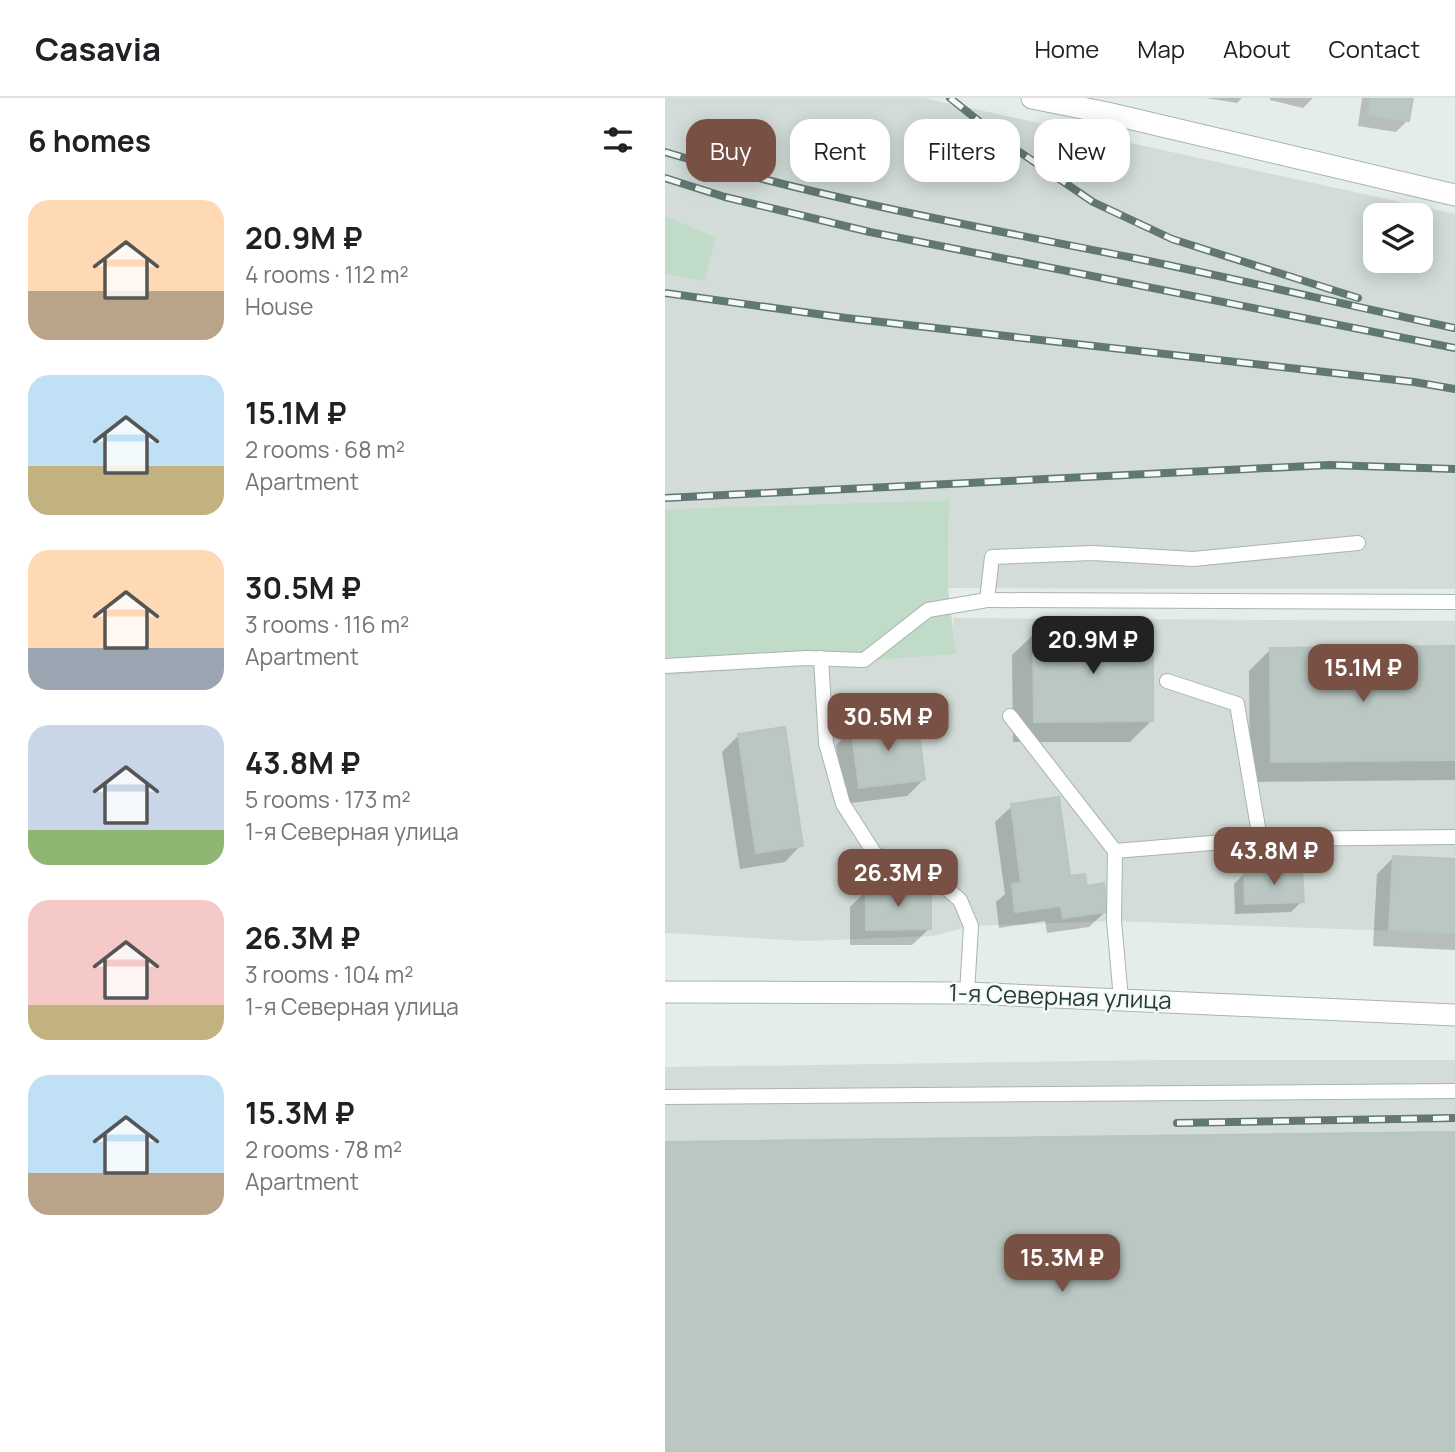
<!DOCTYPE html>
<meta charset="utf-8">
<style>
body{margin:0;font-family:Manrope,sans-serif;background:#f6f6f6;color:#202124;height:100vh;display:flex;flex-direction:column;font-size:26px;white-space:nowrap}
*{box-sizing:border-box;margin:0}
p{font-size:23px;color:#757577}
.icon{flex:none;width:38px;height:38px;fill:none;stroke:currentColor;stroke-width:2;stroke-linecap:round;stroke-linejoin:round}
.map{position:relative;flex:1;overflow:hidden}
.side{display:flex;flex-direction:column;background:#fff;width:665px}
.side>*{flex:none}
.hud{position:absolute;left:21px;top:21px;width:663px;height:63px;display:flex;gap:14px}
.buttons{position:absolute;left:698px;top:105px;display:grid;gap:14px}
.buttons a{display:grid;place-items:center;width:70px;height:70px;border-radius:14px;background:#fff;box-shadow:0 4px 18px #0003;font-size:35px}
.price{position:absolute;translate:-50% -60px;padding:0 16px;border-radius:14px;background:#785044;color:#fff;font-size:23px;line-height:46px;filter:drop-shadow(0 2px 4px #0008)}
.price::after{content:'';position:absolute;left:50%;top:42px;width:21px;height:16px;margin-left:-10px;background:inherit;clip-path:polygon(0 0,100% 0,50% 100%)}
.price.selected{background:#222;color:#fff}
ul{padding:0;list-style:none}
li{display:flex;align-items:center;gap:21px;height:175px;padding:0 28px}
li span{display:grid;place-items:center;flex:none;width:196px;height:140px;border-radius:21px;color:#555}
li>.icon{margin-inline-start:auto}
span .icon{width:84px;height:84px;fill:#fffc;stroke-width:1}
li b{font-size:30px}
h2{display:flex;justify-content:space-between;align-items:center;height:84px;padding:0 28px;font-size:30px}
.pill{padding:0 24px;border-radius:21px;background:#fff;box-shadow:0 4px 18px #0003;font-size:24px;line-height:63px}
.pill.selected{background:#785044;color:#fff}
header{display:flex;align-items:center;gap:42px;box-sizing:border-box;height:98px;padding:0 35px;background:#fff;border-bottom:2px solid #e0e0e0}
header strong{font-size:33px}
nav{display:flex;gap:38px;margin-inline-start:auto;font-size:24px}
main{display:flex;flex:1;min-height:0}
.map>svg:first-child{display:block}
.built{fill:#d3dcd8;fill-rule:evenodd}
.green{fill:#c0dbc8}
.shadow{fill:#0003}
.building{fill:#bac7c2;stroke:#b8c6c0;stroke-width:2}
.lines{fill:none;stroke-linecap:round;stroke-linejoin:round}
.service-casing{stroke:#a8b4b0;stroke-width:16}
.minor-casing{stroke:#a8b4b0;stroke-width:23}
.service{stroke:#fff;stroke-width:14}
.minor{stroke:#fff;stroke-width:21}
.rail-casing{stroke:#617872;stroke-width:8}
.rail{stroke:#f5f9f7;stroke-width:5;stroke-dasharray:16;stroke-linecap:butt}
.labels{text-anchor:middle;stroke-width:5;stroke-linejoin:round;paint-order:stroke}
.street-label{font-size:24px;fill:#263c36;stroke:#f5f9f7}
</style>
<header>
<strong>Casavia</strong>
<nav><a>Home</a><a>Map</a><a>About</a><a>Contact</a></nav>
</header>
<main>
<section class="side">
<h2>6 homes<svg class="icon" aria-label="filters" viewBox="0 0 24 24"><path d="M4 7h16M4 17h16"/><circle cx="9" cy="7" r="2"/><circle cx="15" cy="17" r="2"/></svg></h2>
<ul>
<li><span style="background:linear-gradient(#ffd9b3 65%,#b9a48a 0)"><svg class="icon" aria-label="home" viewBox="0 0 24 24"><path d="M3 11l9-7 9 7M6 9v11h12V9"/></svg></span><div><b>20.9M ₽</b><p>4 rooms · 112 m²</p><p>House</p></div></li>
<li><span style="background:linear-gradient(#bfe0f5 65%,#c2b280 0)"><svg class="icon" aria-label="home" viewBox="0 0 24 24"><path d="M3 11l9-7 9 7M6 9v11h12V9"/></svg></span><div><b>15.1M ₽</b><p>2 rooms · 68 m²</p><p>Apartment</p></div></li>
<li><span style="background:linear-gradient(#ffd9b3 70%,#9aa5b1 0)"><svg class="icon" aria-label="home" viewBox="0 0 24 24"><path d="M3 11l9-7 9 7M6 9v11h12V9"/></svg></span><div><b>30.5M ₽</b><p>3 rooms · 116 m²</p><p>Apartment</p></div></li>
<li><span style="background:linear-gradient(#c9d6e8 75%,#8fb573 0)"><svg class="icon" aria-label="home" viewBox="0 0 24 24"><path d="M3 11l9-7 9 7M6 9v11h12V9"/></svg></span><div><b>43.8M ₽</b><p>5 rooms · 173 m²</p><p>1-я Северная улица</p></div></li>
<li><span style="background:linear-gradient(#f6c9c9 75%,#c2b280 0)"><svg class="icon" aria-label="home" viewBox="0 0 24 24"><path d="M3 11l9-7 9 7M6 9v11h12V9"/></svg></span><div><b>26.3M ₽</b><p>3 rooms · 104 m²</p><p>1-я Северная улица</p></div></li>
<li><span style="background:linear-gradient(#bfe0f5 70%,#b9a48a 0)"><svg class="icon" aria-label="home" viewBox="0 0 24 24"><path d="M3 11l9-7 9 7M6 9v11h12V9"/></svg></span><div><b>15.3M ₽</b><p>2 rooms · 78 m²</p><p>Apartment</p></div></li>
</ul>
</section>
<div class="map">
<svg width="790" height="1354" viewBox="0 0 790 1354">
<rect width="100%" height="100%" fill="#e5ede9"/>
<g class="built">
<path d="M0,0h259l531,116v375l-507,-1 1,-88 -284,9v-235l40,7 11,-44 -51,-21zM710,117h46v46h-46z"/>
<polygon points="288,520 790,523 790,835 449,823 306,828 269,838 142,843 0,835 0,578 290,556"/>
<polygon points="496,962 790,962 790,1354 0,1354 0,969"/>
</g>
<g class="green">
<polygon points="0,118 51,139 40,183 0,176"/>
<polygon points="284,402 283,490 291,556 0,578 0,411"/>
</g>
<g class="shadow">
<polygon points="541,0 577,0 572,5"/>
<polygon points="605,0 648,0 638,10 605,2"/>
<polygon points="697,0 746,0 742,23 731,34 693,28"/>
<polygon points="369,536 487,622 465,644 348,644 347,557"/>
<polygon points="790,550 790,682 585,684 584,573 605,552"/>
<polygon points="187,630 258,682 242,698 178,706 171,647"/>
<polygon points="74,637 136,747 120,764 75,771 57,654"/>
<polygon points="347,708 404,780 421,790 441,813 424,829 382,835 380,823 334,830 331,804 340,796 330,724"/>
<polygon points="728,760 790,763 790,852 708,848 712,776"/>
<polygon points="580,775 637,803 626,814 570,816 569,786"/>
<polygon points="201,793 264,831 247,847 185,847 185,809"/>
</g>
<g class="building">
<polygon points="706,0 748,0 744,23 703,17"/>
<polygon points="488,533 488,623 369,624 368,534"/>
<polygon points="790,548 790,662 606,664 605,550"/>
<polygon points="252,620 260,682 194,690 186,628"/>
<polygon points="120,629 138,748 91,755 73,636"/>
<polygon points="394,699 405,778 420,776 422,788 439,785 443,814 398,820 396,808 350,814 347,786 356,785 346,706"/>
<polygon points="728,758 790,761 790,835 724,832"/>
<polygon points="637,771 639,804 580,806 579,773"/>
<polygon points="201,791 266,791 266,831 201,832"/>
<polygon points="790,1034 790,1354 0,1354 0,1044"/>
</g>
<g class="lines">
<defs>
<g id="service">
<polyline points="322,502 790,504"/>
<polyline points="156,560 161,645 178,706 210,756 266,777 295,802 306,828 302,895"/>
<polyline points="0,568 141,560 199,562 263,512 322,502 327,459 428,455 528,461 693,445"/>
<polyline points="502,583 572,606 595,741"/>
<polyline points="345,618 450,753"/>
<polyline points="456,901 449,823 450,753 595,741 790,739"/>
<polyline points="0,999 790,993"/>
</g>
<g id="minor">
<polyline points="367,0 442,15 790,97"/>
<polyline points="0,894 302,895 790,917"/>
</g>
</defs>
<use href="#service" class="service-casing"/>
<use href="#minor" class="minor-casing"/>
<use href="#service" class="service"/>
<use href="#minor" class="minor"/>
<defs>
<g id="rail">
<polyline points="285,0 340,44 428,104 507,141 693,200"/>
<path d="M0,54c154,46 312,75 469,106 107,22 213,47 320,70"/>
<polyline points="0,80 60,99 205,134 790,250"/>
<polyline points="0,195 181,220 749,284 790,291"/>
<polyline points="0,400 664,367 790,371"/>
<polyline points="512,1025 790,1020"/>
</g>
</defs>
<use href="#rail" class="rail-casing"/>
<use href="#rail" class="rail"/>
</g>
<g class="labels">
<g class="street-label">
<text transform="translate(395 899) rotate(2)" y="8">1-я Северная улица</text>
</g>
</g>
</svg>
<div class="buttons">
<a><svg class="icon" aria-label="layers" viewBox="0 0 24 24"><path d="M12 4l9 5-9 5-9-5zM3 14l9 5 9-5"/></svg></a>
</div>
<b class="price selected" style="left:428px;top:578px">20.9M ₽</b>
<b class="price" style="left:698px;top:606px">15.1M ₽</b>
<b class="price" style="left:223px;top:655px">30.5M ₽</b>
<b class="price" style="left:609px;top:789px">43.8M ₽</b>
<b class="price" style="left:233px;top:811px">26.3M ₽</b>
<b class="price" style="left:397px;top:1196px">15.3M ₽</b>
<div class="hud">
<a class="pill selected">Buy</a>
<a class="pill">Rent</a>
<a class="pill">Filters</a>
<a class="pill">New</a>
</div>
</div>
</main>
